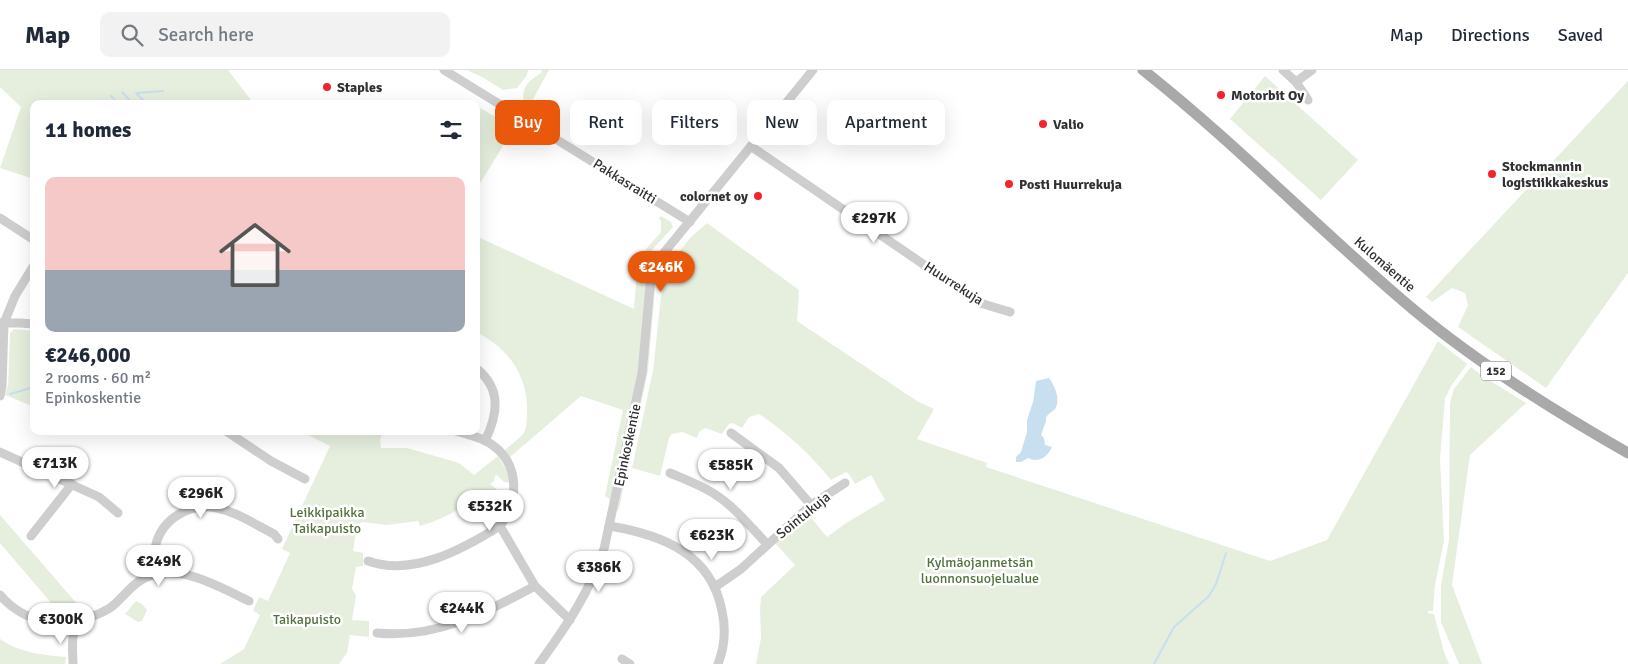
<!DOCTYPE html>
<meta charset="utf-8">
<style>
body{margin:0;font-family:Signika,sans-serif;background:#f2f2f3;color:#1f2937;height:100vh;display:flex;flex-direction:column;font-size:19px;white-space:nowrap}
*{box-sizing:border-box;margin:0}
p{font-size:16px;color:#747a83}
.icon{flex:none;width:28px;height:28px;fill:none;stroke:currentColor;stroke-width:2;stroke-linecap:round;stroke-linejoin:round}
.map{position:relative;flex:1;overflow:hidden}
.details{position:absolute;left:30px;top:30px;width:450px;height:335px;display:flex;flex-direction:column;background:#fff;border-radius:10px;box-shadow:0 5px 20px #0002}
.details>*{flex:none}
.top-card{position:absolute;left:495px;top:30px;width:475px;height:45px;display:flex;gap:10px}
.price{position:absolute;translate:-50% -42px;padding:0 11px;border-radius:18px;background:#fff;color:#222;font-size:16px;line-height:32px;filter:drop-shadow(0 1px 2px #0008)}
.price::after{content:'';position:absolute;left:50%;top:30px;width:15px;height:11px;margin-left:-8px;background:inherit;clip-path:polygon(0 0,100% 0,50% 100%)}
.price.current{background:#ea580c;color:#fff}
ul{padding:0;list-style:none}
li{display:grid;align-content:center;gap:10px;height:265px;padding:0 15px}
li span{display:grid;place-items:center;height:155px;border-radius:10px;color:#555}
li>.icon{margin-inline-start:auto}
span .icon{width:90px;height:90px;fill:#fffc;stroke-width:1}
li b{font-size:21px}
h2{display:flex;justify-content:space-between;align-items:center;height:60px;padding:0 15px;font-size:21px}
.chip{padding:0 18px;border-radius:10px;background:#fff;box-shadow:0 5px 20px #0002;font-size:18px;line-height:45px}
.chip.current{background:#ea580c;color:#fff}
header{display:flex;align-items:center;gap:30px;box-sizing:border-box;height:70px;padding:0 25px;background:#fff;border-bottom:1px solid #e0e1e3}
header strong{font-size:24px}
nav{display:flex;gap:28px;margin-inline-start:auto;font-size:18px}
.search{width:350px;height:45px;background:#f2f2f3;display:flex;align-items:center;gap:12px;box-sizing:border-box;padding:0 18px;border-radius:10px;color:#747a83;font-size:19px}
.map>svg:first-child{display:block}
.green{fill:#e6efde}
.water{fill:#c8dff0}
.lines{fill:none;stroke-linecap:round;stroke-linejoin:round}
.stream{stroke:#c8dff0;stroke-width:2}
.minor{stroke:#cecece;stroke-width:9}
.major{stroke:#a9a9a9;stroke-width:11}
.poi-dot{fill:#f7232c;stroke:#fff;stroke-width:2}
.labels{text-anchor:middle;stroke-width:5;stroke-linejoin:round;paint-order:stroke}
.shield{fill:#fff;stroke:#6f6f6f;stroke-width:1}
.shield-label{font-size:12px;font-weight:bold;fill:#313131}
.poi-label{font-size:14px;font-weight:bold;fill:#313131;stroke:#fff;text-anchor:start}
.street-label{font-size:14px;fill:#313131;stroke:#fff}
.park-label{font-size:14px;fill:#517239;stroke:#fff}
</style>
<header>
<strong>Map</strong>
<div class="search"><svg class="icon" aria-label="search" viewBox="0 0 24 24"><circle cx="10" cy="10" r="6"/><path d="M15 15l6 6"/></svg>Search here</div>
<nav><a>Map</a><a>Directions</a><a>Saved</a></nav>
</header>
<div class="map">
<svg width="1628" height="594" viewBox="0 0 1628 594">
<rect width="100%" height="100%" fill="#fff"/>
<g class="green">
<polygon points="0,0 228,0 254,34 34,34 34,109 0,98 21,37 0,17"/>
<polygon points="467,0 528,0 527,5 517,18 503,20 482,7"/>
<path d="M542,0h7l-16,29 4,3v3l-4,4 -9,-7c-3,-16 5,-21 17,-29z"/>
<polygon points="1265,6 1358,90 1321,130 1230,49"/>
<polygon points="1628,11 1628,203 1546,318 1458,257 1468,235 1465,223 1452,218 1432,232 1426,227"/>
<polygon points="477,36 514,58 476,120 476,38"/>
<path d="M661,146l10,6 2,5 -21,23 2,3 -6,16 -8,99 -29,132 -6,-4 18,-86 -42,-14 -71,61 -5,-7c5,-5 13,-10 18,-16 4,-5 4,-16 4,-22 1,-37 -19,-64 -51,-80v-96l158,73 3,-38 9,-22 15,-17v-11l-2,-2z"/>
<path d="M707,153l92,67 -2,31 120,80 17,8 -17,30 70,24 -1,4 284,94 57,-21 111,-199 29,23 -16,22 -6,12 -5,61 4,82 -9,44 -2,26h-5v2l6,1 10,38 5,12h-693l5,-26 -1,-28 1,-13 34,-32 -20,-22 33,-29 19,23 19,-14 39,-23 -14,-25 -16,9 -6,-10 -3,-2 -15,8c-21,-26 -44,-47 -72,-66l-10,3 -7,11 -9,-5 -4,1 -7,10 -17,-6 -6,4 -2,6 -15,-6 -10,2 -3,4 -9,38 -28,-8 21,-97 10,-94 7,-14 21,-26z"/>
<polygon points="654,207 656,207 648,301 619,439 617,441"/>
<polygon points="14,259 34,261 34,337 5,325 8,315 10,263"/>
<polygon points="1471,297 1481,305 1526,333 1470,385 1452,515 1482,594 1459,594 1441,552 1441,515 1449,470 1450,333 1454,319"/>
<path d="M300,361h83l-3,9 1,8h26l52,15 15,12 24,-19 9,15 3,12 -6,-1 -7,-7 -2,1 -1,5 -4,3 11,9 10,3 -6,15 -29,-14c-17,14 -34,22 -56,29l-2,-5 -31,4 -25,-3 -5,4 -4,25 10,2v13l-7,1 -4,22 4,6 -4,25 17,1v16l-19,-2 -3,18 -8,11h-119l24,-15 16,-34 -7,-4 6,-14 9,4 22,-48 -8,-4 48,-103z"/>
<path d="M0,445l85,98c-14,13 -17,7 -35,5l2,-14 -52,-61z"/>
<polygon points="136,531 142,534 147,540 142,551 138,552 125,544"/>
<path d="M0,569c20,14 42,16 66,18l-1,7h-65z"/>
</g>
<path class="water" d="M1049,308c6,8 12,22 6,31 -3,3 -7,5 -9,8v4l-5,14 3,3 1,7 7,2c-5,11 -14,16 -24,11l-7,4h-5v-5l5,-5 6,-20v-12l6,-18 3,-21z"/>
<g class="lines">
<g class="stream">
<polyline points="122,22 133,34"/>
<polyline points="111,26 119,34"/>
<polyline points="103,31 106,34"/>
<polyline points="173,31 176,34"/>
<polyline points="147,34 136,23 163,21"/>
<polyline points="10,324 34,317"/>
<polyline points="1154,594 1174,557 1209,526 1216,514 1226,483"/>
</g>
<g class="minor">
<polyline points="444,0 690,152"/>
<polyline points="1283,0 1296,12 1308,30"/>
<polyline points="1296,12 1312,0"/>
<polyline points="752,77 980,233 1010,242"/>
<polyline points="0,148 34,170"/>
<polyline points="0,253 20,253 34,254"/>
<path d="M476,298c26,21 22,46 9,73"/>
<polyline points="0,326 2,316 4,253 15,226 34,195"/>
<polyline points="226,361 271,391 305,409"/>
<path d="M456,361c10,3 20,5 30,10 33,18 35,56 14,85l35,60 35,34"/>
<polyline points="731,363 779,398 811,435"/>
<polyline points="0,382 99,427 118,443"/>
<path d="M670,403c14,6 30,12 43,20 21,13 37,33 54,51"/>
<path d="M610,456c52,9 101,27 112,85 4,18 3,35 -4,53"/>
<polyline points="31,466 72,414"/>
<path d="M368,491c45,16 95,-12 132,-35"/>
<path d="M154,505c-1,-10 -1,-21 2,-31 7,-26 35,-42 61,-36 20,4 39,17 57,26l4,5"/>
<polyline points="715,517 741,499 811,435 845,413"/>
<path d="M0,525c11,13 27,23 44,26 11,2 21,2 30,8"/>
<path d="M377,563c58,6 108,-20 158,-47"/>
<polyline points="622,589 630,594"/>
<path d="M73,594c0,-13 -4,-35 9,-43 9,-5 19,-7 28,-13 10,-7 17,-18 28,-26 34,-24 79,4 111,19"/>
<path d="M539,594c26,-36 51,-72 65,-115l38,-176 9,-98 3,-10 159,-195"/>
</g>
<path class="major" d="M1143,0c95,75 179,163 271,240 66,55 140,101 214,143"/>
</g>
<g class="poi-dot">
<circle cx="327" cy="17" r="5"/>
<circle cx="1221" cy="25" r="5"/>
<circle cx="1043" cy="54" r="5"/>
<circle cx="1492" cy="104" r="5"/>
<circle cx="1009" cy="114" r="5"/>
<circle cx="758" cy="126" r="5"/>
</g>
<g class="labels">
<rect class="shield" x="1481" y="291.5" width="30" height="19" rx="4"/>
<g class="shield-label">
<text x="1496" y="305">152</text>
</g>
<g class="poi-label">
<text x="337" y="22">Staples</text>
<text x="1231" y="30">Motorbit Oy</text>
<text x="1053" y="59">Valio</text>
<text x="1502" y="101">Stockmannin<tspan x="1502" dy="16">logistiikkakeskus</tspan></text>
<text x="1019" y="119">Posti Huurrekuja</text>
<text x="748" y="131" text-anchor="end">colornet oy</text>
</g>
<g class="street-label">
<text transform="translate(625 111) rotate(32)" y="5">Pakkasraitti</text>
<text transform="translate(1385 194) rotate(41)" y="5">Kulomäentie</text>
<text transform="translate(954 213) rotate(33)" y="5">Huurrekuja</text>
<text transform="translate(627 375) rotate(-78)" y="5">Epinkoskentie</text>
<text transform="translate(803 445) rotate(-39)" y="5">Sointukuja</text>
</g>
<g class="park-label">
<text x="327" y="447">Leikkipaikka<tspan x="327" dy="16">Taikapuisto</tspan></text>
<text x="980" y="497">Kylmäojanmetsän<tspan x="980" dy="16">luonnonsuojelualue</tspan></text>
<text x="307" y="554">Taikapuisto</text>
</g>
</g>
</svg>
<b class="price" style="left:874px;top:174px">€297K</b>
<b class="price current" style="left:661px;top:223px">€246K</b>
<b class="price" style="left:55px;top:419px">€713K</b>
<b class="price" style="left:731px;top:421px">€585K</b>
<b class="price" style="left:201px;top:449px">€296K</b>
<b class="price" style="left:490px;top:462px">€532K</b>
<b class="price" style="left:712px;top:491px">€623K</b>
<b class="price" style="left:159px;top:517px">€249K</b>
<b class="price" style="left:599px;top:523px">€386K</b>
<b class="price" style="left:462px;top:564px">€244K</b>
<b class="price" style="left:61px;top:575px">€300K</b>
<div class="top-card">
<a class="chip current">Buy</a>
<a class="chip">Rent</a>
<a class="chip">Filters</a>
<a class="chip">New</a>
<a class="chip">Apartment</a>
</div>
<section class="details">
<h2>11 homes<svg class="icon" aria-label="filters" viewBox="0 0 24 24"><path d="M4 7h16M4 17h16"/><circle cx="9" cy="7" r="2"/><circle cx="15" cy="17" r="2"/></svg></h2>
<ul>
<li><span style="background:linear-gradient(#f6c9c9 60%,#9aa5b1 0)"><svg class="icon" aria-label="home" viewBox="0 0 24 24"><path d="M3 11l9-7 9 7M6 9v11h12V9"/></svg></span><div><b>€246,000</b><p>2 rooms · 60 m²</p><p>Epinkoskentie</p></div></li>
</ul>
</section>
</div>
